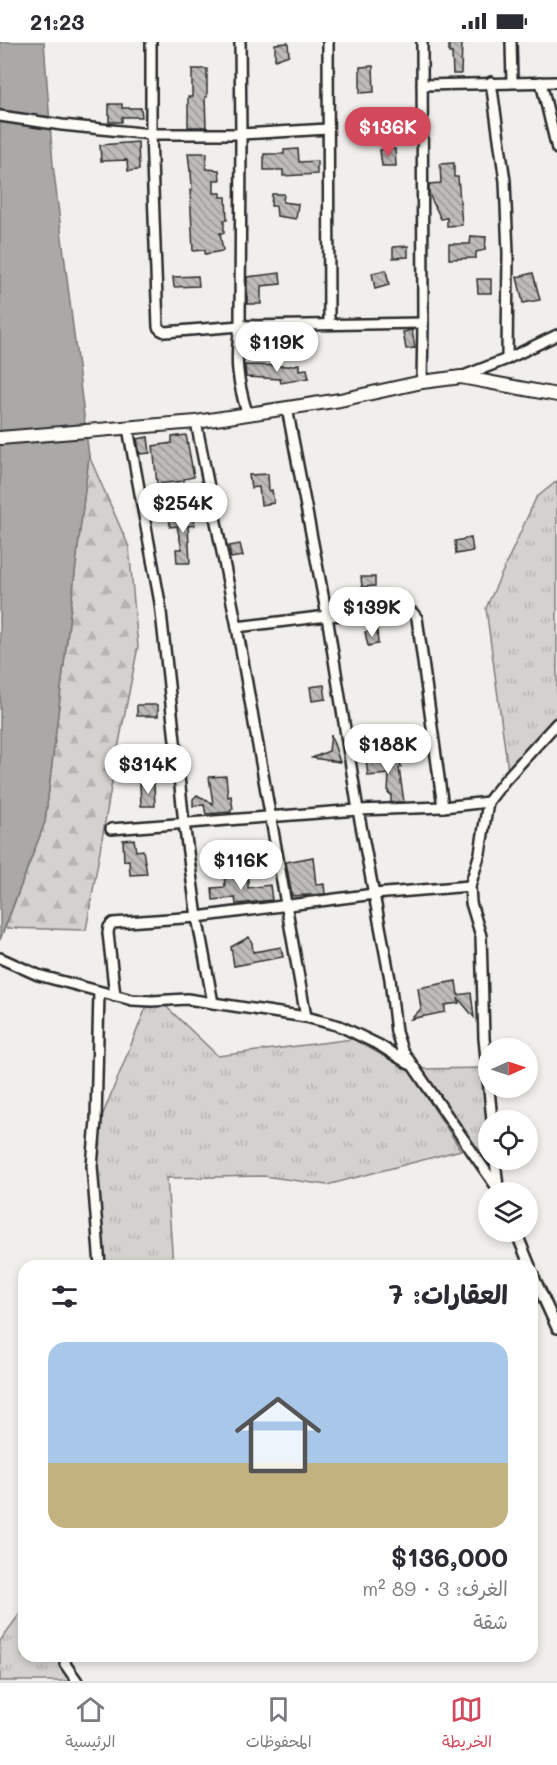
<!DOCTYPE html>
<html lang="ar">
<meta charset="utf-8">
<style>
body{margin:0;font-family:Mali,"Playpen Sans Arabic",sans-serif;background:#f2f2f3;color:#2b2b33;direction:rtl;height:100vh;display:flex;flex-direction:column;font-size:22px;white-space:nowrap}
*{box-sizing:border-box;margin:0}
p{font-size:20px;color:#7c7c81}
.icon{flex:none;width:33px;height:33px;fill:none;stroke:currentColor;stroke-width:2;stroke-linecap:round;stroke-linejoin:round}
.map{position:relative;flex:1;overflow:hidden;direction:ltr}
.side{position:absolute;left:18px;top:1218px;width:520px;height:402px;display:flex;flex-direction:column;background:#fff;border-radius:18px;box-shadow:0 3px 9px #0003;direction:rtl}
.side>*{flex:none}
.needle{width:39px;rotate:87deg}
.fabs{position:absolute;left:478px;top:996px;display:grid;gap:12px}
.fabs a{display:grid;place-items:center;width:60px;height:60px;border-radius:50%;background:#fff;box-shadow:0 3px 9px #0003;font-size:30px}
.price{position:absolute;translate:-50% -51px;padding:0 14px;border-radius:21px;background:#fff;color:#222;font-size:20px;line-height:39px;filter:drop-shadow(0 2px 3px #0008)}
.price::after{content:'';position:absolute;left:50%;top:36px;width:18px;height:14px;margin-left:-9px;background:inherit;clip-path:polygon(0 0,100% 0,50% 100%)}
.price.active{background:#d1495b;color:#fff}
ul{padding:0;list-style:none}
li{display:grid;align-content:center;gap:12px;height:318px;padding:0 30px}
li+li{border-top:2px solid #e1e1e2}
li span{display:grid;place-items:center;height:186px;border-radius:18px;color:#555}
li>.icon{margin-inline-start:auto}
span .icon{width:108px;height:108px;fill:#fffc;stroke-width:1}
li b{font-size:26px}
h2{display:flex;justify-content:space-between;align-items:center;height:72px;padding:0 30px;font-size:26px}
.status{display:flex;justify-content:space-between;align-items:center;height:42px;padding:0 30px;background:#fff;direction:ltr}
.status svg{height:16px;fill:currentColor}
.tab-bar{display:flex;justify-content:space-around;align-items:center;height:84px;border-top:2px solid #e1e1e2;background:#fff;font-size:16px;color:#7c7c81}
.tab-bar a{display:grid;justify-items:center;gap:3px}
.tab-bar .active{color:#d1495b}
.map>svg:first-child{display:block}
.grass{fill:url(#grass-tufts);stroke:#7f7e7d;stroke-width:1.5}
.forest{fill:url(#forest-firs);stroke:#7f7e7d;stroke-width:1.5}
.water{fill:#aaa9a7;stroke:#777775;stroke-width:1.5}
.building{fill:url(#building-back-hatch);stroke:#2b2b2b;stroke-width:1.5}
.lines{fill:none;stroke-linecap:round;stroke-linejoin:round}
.minor-casing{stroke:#2b2b2b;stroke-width:14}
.tertiary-casing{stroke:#2b2b2b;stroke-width:16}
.minor{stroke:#fdfcf7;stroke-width:9}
.tertiary{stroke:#fdfcf7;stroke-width:12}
</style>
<div class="status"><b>21:23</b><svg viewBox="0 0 49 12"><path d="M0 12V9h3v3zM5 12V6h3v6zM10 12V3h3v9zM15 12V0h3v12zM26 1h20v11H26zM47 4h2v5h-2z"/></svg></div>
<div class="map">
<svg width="557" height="1639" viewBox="0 0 557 1639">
<defs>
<pattern id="grass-tufts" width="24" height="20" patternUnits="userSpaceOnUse" patternTransform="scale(1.5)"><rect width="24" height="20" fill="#d3d2cf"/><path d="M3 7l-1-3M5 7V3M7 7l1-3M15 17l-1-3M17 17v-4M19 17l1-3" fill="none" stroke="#b5b4b2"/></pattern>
<pattern id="forest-firs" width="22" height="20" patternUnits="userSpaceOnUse" patternTransform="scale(1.5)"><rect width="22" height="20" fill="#d3d2cf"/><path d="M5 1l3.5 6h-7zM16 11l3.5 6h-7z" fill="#b5b4b2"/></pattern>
<pattern id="building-back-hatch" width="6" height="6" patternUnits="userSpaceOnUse" patternTransform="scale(1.5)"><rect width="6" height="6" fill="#bdbcb8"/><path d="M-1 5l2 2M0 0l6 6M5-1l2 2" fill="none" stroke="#9a9996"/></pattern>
</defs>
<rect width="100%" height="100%" fill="#f0efeb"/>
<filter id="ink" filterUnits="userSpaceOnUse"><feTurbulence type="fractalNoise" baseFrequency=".0167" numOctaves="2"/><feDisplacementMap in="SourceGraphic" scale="12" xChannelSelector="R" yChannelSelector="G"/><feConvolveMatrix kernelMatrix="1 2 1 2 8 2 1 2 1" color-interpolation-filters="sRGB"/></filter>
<g filter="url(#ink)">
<g class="grass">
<polygon points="557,439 557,677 508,729 486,566 536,456"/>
<polygon points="152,951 218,1014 353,997 409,1028 461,1108 327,1143 264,1134 167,1136 173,1224 104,1224 97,1134 101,1077"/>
<polygon points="484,1026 489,1091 489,1118 491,1118 492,1130 421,1027"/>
<polygon points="24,1566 24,1614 64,1614 75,1639 0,1639 0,1599"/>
</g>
<polygon class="forest" points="89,414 129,505 138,605 118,706 86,888 5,886 45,780"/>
<polygon class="water" points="0,0 44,0 53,123 89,414 45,780 0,898"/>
<g class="building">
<polygon points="449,0 462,0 461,32 453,32 452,11 449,11"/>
<polygon points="288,1 289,13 275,18 275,2"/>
<polygon points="373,24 374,50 360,51 360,25"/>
<polygon points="192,27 207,27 207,55 205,55 206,85 188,85 188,55 192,55"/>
<polygon points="109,62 122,62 122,66 141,66 142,75 122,75 122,80 109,80"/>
<polygon points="138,100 139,128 128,129 127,118 101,119 100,103"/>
<polygon points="298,107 299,120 317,119 317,132 283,134 283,128 264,128 264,112 284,112 284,108"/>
<polygon points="395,107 396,124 382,124 380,108"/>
<polygon points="188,111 207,111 206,127 219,128 220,138 214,138 214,151 221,151 221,155 226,155 227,178 224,178 224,191 220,191 223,209 205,212 205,208 193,209 190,148 192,148 191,129 190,129"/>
<polygon points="454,121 454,135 458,135 462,183 447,184 447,176 441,177 429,152 429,142 441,141 440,122"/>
<polygon points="272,152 284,152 283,160 298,162 296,177 277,174 276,164 271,164"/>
<polygon points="471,194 486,195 485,208 476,210 476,216 449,217 449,202 470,202"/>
<polygon points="408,204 408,215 393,216 393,205"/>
<polygon points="386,228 389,243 375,247 372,231"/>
<polygon points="280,231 281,242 261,244 261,262 247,262 247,235"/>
<polygon points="533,231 540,258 523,261 517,235"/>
<polygon points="198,234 199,244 174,245 173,235"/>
<polygon points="477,237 491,237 491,251 478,251"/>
<polygon points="412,288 415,306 406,307 403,290"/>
<polygon points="299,322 299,328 307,327 309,336 281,341 280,337 246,335 245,323 289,324"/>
<polygon points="186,393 194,435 184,437 184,439 157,442 153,404 172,401 172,395"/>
<polygon points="148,395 150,411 140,412 137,397"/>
<polygon points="268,432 269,449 272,448 274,461 261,463 259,445 251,446 249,433"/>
<polygon points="200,453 202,468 193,470 191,455"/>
<polygon points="193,470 195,483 188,484 190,521 177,521 176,507 182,507 177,484 170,485 169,472"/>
<polygon points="471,496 473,509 456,512 455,499"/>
<polygon points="240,502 243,514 231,516 229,504"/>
<polygon points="361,535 375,535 375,544 362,545"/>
<polygon points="377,588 378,602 368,604 365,590"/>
<polygon points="324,643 326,657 312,659 310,645"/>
<rect x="137" y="663" width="21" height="11"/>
<polygon points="331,693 340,720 312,716 329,709"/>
<polygon points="374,716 400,716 401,725 399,726 404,760 391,760 391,752 388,751 389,732 368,734 366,717"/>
<polygon points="226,734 228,755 231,754 233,767 231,767 231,770 206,772 204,763 193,764 193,757 197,753 213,762 209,735"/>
<polygon points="140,742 154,742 155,764 141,764"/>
<polygon points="134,797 136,809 143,808 147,832 130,833 129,818 124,819 123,798"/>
<polygon points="313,815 316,843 324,842 325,852 292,854 286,820"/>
<polygon points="224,832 237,833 237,837 248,837 248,846 270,843 272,858 236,862 235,856 213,858 212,846 225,845"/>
<polygon points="249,895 252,901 253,910 281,905 283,915 234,924 231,905"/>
<polygon points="456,939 458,953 471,951 474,975 458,956 459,961 445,963 445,970 411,977 421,967 418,946"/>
</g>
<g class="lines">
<defs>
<g id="minor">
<polyline points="151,0 151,92 158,285 161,288 165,290 240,284 423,281"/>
<path d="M240,0l1,92 -1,192c-5,35 -3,53 7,87"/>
<polyline points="328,0 329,282"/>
<polyline points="422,0 423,281 422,340"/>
<polyline points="511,0 512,40"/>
<polyline points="491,40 505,139 508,211 507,317"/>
<polyline points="541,40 557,107"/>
<polyline points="422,43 557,40"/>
<polyline points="0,74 62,83 151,92 241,92 328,87"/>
<polyline points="461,335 507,317 557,293"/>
<polyline points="287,366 327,574 358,768 390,937 396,990 402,1008 500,1150"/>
<polyline points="196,380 237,585 306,975"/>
<polyline points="128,386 160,561 184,781 197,875 213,961"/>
<polyline points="237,585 327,574 407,569 413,571 417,576 443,765"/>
<polyline points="111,787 358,768 443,765 488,760"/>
<polyline points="0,916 38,933 132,958 152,959 187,957 306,975 340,984 379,1003 409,1022"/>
<polyline points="99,950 96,1079 92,1124 100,1224"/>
<polyline points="115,954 108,891 109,885 113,881 197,875 374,852 470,844"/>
<polyline points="492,1078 484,996 481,894 471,861 470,844 480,811 488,760 505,738 557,681"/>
<polyline points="495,1118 498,1145"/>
<polyline points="516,1190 530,1224"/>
<polyline points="532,1231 557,1286"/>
<polyline points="66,1614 65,1622 77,1639"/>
</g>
<polyline id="tertiary" points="0,396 196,380 340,358 422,340 461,335 557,353"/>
</defs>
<use href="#minor" class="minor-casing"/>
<use href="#tertiary" class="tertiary-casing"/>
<use href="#minor" class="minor"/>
<use href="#tertiary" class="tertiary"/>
</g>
</g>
</svg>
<div class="fabs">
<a><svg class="needle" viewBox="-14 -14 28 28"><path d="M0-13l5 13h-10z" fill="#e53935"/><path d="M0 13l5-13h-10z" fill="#7c7c81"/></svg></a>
<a><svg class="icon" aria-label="locate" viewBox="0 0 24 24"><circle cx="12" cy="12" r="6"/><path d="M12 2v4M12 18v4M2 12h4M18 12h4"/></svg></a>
<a><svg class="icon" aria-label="layers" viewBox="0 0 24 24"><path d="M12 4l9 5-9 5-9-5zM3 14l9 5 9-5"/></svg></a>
</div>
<b class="price active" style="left:388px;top:116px">$136K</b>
<b class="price" style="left:277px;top:331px">$119K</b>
<b class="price" style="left:183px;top:492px">$254K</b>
<b class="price" style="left:372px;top:596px">$139K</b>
<b class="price" style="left:388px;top:733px">$188K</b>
<b class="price" style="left:148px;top:753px">$314K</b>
<b class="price" style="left:241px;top:849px">$116K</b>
<section class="side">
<h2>العقارات: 7<svg class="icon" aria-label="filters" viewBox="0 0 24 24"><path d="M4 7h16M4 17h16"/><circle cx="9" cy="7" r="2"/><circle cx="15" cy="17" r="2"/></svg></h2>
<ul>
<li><span style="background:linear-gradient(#a9c7e8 65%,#c2b280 0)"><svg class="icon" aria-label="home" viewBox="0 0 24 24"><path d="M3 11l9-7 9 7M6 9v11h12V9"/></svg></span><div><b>$136,000</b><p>الغرف: 3 · 89 m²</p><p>شقة</p></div></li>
</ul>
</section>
</div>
<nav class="tab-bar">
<a class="active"><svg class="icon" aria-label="map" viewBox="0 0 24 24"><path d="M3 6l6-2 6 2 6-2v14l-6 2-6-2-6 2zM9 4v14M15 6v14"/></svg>الخريطة</a>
<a><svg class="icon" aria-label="saved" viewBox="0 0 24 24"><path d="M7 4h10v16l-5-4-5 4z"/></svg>المحفوظات</a>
<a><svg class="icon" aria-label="home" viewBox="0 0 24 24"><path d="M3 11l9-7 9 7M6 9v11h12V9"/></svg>الرئيسية</a>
</nav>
